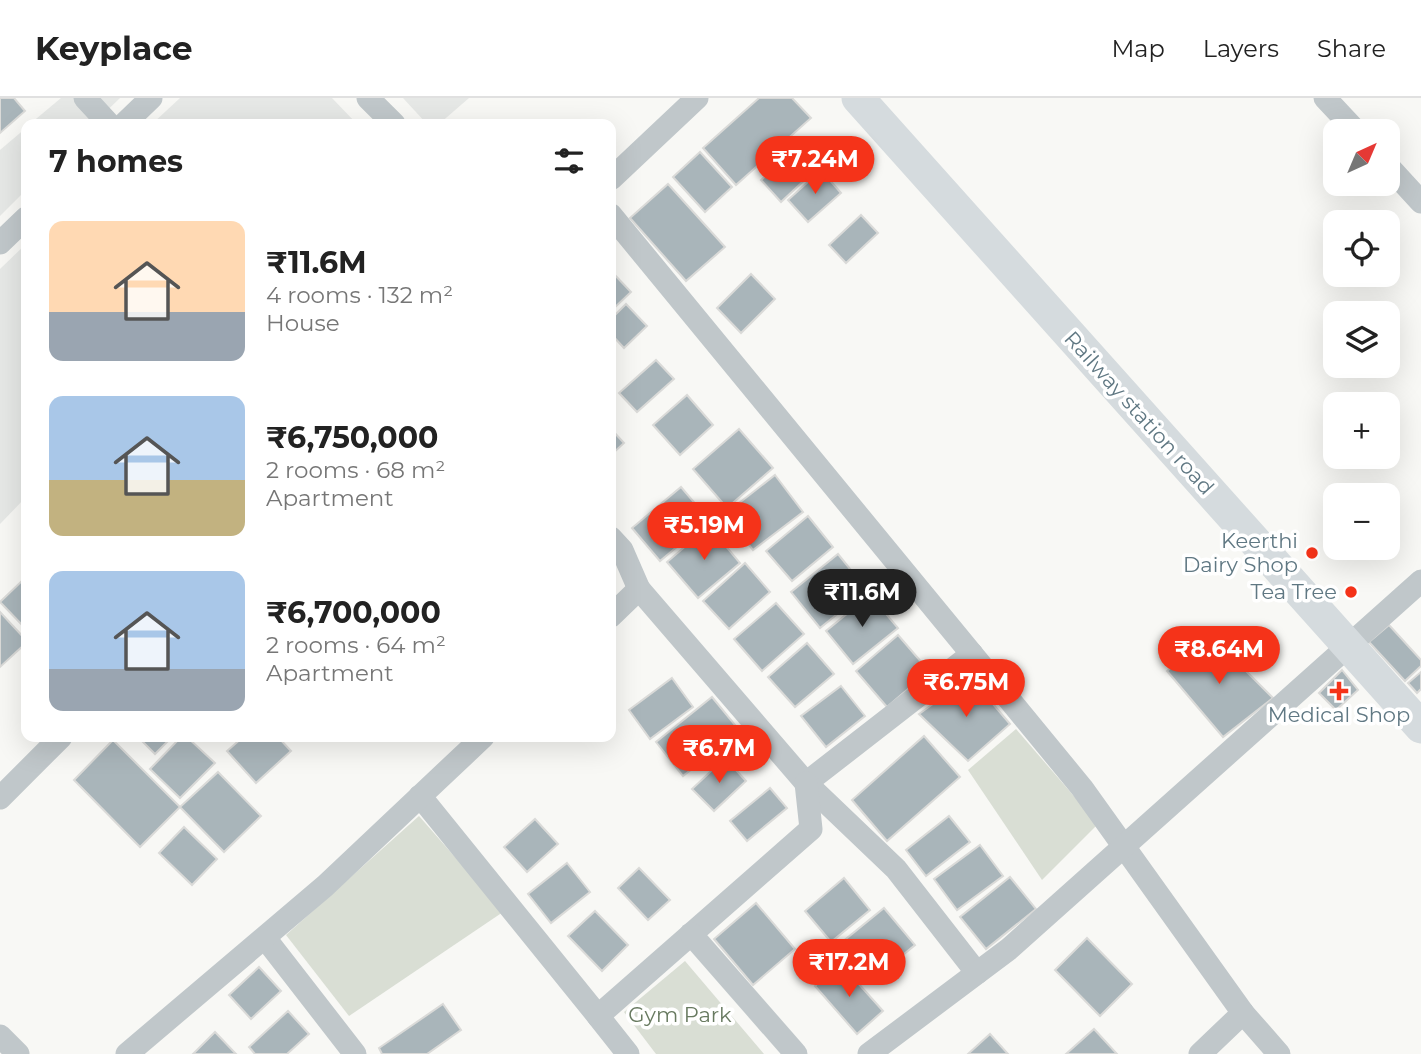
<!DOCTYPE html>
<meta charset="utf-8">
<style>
body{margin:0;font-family:Montserrat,sans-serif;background:#f6f6f6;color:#222;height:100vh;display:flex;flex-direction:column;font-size:26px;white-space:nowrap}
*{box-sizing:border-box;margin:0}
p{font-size:23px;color:#767676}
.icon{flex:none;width:38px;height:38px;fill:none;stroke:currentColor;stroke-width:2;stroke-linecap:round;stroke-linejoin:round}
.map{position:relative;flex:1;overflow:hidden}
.drawer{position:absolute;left:21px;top:21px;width:595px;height:623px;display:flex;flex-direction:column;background:#fff;border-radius:14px;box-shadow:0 7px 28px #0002}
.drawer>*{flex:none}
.needle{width:46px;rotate:44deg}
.tools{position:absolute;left:1323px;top:21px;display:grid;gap:14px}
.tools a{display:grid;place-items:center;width:77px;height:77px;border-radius:14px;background:#fff;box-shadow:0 7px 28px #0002;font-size:35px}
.price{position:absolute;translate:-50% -60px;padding:0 16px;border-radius:24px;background:#f53319;color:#fff;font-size:23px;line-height:46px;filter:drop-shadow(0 2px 4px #0008)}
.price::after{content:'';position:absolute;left:50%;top:42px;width:21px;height:16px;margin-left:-10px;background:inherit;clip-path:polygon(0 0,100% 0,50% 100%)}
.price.active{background:#222;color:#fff}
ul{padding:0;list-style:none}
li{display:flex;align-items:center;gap:21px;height:175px;padding:0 28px}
li span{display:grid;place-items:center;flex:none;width:196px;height:140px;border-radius:14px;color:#555}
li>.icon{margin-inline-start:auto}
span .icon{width:84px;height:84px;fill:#fffc;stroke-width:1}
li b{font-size:30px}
h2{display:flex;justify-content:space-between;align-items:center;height:84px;padding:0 28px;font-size:30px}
header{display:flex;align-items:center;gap:42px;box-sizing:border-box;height:98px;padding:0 35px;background:#fff;border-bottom:2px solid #e0e0e0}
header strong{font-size:33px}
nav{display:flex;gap:38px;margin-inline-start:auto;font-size:24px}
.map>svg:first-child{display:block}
.built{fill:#e6e8e6}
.green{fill:#d9ded4}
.building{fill:#a9b5ba;stroke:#dadad8;stroke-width:2}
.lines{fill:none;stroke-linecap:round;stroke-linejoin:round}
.street{stroke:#c0c7ca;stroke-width:23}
.secondary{stroke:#d5dbde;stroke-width:33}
.poi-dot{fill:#f53319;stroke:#fff;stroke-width:2.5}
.labels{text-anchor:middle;stroke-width:7;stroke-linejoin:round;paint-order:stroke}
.street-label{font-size:21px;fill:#607883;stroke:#fff}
.poi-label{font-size:21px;fill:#607883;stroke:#fff;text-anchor:end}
.park-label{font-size:21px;fill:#687a60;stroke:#fff}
</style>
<header>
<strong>Keyplace</strong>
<nav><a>Map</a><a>Layers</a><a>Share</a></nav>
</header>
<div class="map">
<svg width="1421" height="956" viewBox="0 0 1421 956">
<rect width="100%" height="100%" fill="#f8f8f5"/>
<g class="built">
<polygon points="61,0 120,0 93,26 30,26"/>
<polygon points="180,0 332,0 357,26 152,26"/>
<polygon points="403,0 469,0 439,26 427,26"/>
<polygon points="26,30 26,92 0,118 0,52"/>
<polygon points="26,146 26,399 0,426 0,171"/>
</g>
<g class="green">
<polygon points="1016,631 1098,726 1042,782 968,672"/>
<polygon points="419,718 503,814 349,918 286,837"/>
<polygon points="685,863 764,956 656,956 624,914"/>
</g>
<g class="building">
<polygon points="0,0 14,0 25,13 0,35"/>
<polygon points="759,0 792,0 811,20 736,87 703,50"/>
<polygon points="700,54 732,89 705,114 673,79"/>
<polygon points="791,55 811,76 781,104 761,82"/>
<polygon points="821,72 841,95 808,124 788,102"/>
<polygon points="668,86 725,149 686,183 630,120"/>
<polygon points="861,117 878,135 846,165 829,147"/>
<polygon points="611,173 631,194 611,213"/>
<polygon points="751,176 775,201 741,235 717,210"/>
<polygon points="626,206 647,228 624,250 611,236 611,221"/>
<polygon points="656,262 674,281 637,314 619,295"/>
<polygon points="687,297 713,327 680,357 653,327"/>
<polygon points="611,331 624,345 611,357"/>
<polygon points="739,331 773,370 727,410 693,371"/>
<polygon points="775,377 803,414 753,452 725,416"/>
<polygon points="681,389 709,422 660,463 632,430"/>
<polygon points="808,418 833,449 792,483 766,453"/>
<polygon points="709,428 740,465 698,500 667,464"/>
<polygon points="838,456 867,492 820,530 791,494"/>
<polygon points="745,465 770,494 729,531 703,503"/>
<polygon points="26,479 26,531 0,504"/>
<polygon points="870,497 898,530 853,566 826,533"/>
<polygon points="776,505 804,536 762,573 734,541"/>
<polygon points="0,514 26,542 26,545 0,569"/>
<polygon points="1389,527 1421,562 1421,568 1405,583 1369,544"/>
<polygon points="898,537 929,573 887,609 856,573"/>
<polygon points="1210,537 1273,600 1223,639 1167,573"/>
<polygon points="807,545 834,576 795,609 768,579"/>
<polygon points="1342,572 1358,592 1336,612 1319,595"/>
<polygon points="1421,574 1421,591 1417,595 1408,585"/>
<polygon points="970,579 1010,626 968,663 919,616"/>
<polygon points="672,580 693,609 650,641 629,612"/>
<polygon points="841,588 865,618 826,649 801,618"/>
<polygon points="712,599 740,633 683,678 656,644"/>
<polygon points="924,638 960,679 887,743 852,702"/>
<polygon points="138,639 172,639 155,656"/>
<polygon points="181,639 187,639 215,665 180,700 150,671"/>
<polygon points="243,639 278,639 291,653 256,685 227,653"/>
<polygon points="113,642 180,709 140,749 74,682"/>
<polygon points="725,660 746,683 714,713 692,691"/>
<polygon points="218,674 261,718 224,754 180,709"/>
<polygon points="770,690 787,710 747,743 730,723"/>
<polygon points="949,718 970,744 926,778 906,752"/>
<polygon points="535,721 558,746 527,774 504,749"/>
<polygon points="184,729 217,761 192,787 159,755"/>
<polygon points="980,747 1003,778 957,812 934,781"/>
<polygon points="567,765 590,794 551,825 528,796"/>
<polygon points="639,770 670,802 648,822 618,790"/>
<polygon points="1010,779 1036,811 986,851 960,819"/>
<polygon points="844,780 870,812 831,844 805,813"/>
<polygon points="756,805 795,851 753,887 714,841"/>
<polygon points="884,810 915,847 872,882 841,845"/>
<polygon points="595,813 628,847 602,873 568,838"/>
<polygon points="1087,840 1132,886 1100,918 1055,872"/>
<polygon points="840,865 883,913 857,936 815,888"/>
<polygon points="259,869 281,893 251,921 229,897"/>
<polygon points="443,906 461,932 427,956 382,956 379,950"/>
<polygon points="288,913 309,936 287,956 255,956 249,949"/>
<polygon points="1094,931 1117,956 1066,956"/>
<polygon points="215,934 236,956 193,956"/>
<polygon points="990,936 1008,956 968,956"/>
</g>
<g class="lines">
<g class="street">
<polyline points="85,0 109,26"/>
<polyline points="368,0 394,26"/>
<polyline points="1325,0 1356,33"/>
<polyline points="124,26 151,0"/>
<polyline points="1388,68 1421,104"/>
<polyline points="611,81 697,0"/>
<polyline points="611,117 1082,690 1243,915 1279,956"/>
<polyline points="0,145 26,120"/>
<polyline points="611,440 622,452 639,491"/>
<polyline points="611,518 639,491 806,685 972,556"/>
<polyline points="806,685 896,771 977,875"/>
<polyline points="420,698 598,918 811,731 806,685"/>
<polyline points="0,700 61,639"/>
<polyline points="691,836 796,956"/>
<polyline points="265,840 355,956"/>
<polyline points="598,918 628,956"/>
<polyline points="0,938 18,956"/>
<polyline points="127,956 325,788 483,639"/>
<polyline points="869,956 1009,851 1421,483"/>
<polyline points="1200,956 1243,915"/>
</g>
<polyline class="secondary" points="858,0 1421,629"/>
</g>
<g class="poi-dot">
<circle cx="1312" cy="455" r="7"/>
<circle cx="1351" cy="494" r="7"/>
<path d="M1335.5 582.5h7v7h7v7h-7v7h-7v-7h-7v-7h7z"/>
</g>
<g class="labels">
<g class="street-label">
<text transform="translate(1139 315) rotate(48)" y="7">Railway station road</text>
</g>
<g class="poi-label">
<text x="1298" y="450">Keerthi<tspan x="1298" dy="24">Dairy Shop</tspan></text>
<text x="1337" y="501">Tea Tree</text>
<text x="1339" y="624" text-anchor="middle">Medical Shop</text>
</g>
<g class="park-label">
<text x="680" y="924">Gym Park</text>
</g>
</g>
</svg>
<div class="tools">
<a><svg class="needle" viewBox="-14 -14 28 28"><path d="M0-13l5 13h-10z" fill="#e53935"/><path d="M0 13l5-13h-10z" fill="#767676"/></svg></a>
<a><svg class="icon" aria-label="locate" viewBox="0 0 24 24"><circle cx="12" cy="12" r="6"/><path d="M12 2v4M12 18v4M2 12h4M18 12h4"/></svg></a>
<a><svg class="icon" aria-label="layers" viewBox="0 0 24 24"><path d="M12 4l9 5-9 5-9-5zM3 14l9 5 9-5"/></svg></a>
<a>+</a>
<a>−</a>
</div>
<b class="price" style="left:815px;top:98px">₹7.24M</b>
<b class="price" style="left:704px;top:464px">₹5.19M</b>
<b class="price active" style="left:862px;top:531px">₹11.6M</b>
<b class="price" style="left:1219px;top:588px">₹8.64M</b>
<b class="price" style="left:966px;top:621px">₹6.75M</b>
<b class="price" style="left:719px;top:687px">₹6.7M</b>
<b class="price" style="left:849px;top:901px">₹17.2M</b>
<section class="drawer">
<h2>7 homes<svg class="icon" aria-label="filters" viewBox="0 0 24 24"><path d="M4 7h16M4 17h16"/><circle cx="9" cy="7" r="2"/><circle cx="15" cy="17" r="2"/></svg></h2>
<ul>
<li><span style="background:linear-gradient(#ffd9b3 65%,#9aa5b1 0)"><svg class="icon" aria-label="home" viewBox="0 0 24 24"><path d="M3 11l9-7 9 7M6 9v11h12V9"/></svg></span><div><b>₹11.6M</b><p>4 rooms · 132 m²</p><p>House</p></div></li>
<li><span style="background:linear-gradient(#a9c7e8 60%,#c2b280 0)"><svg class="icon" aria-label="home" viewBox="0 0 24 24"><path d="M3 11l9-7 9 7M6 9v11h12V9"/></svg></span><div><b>₹6,750,000</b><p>2 rooms · 68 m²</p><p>Apartment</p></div></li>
<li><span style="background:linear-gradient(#a9c7e8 70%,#9aa5b1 0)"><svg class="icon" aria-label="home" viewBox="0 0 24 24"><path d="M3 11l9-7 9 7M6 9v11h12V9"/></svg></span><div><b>₹6,700,000</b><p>2 rooms · 64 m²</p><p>Apartment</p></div></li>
</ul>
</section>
</div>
